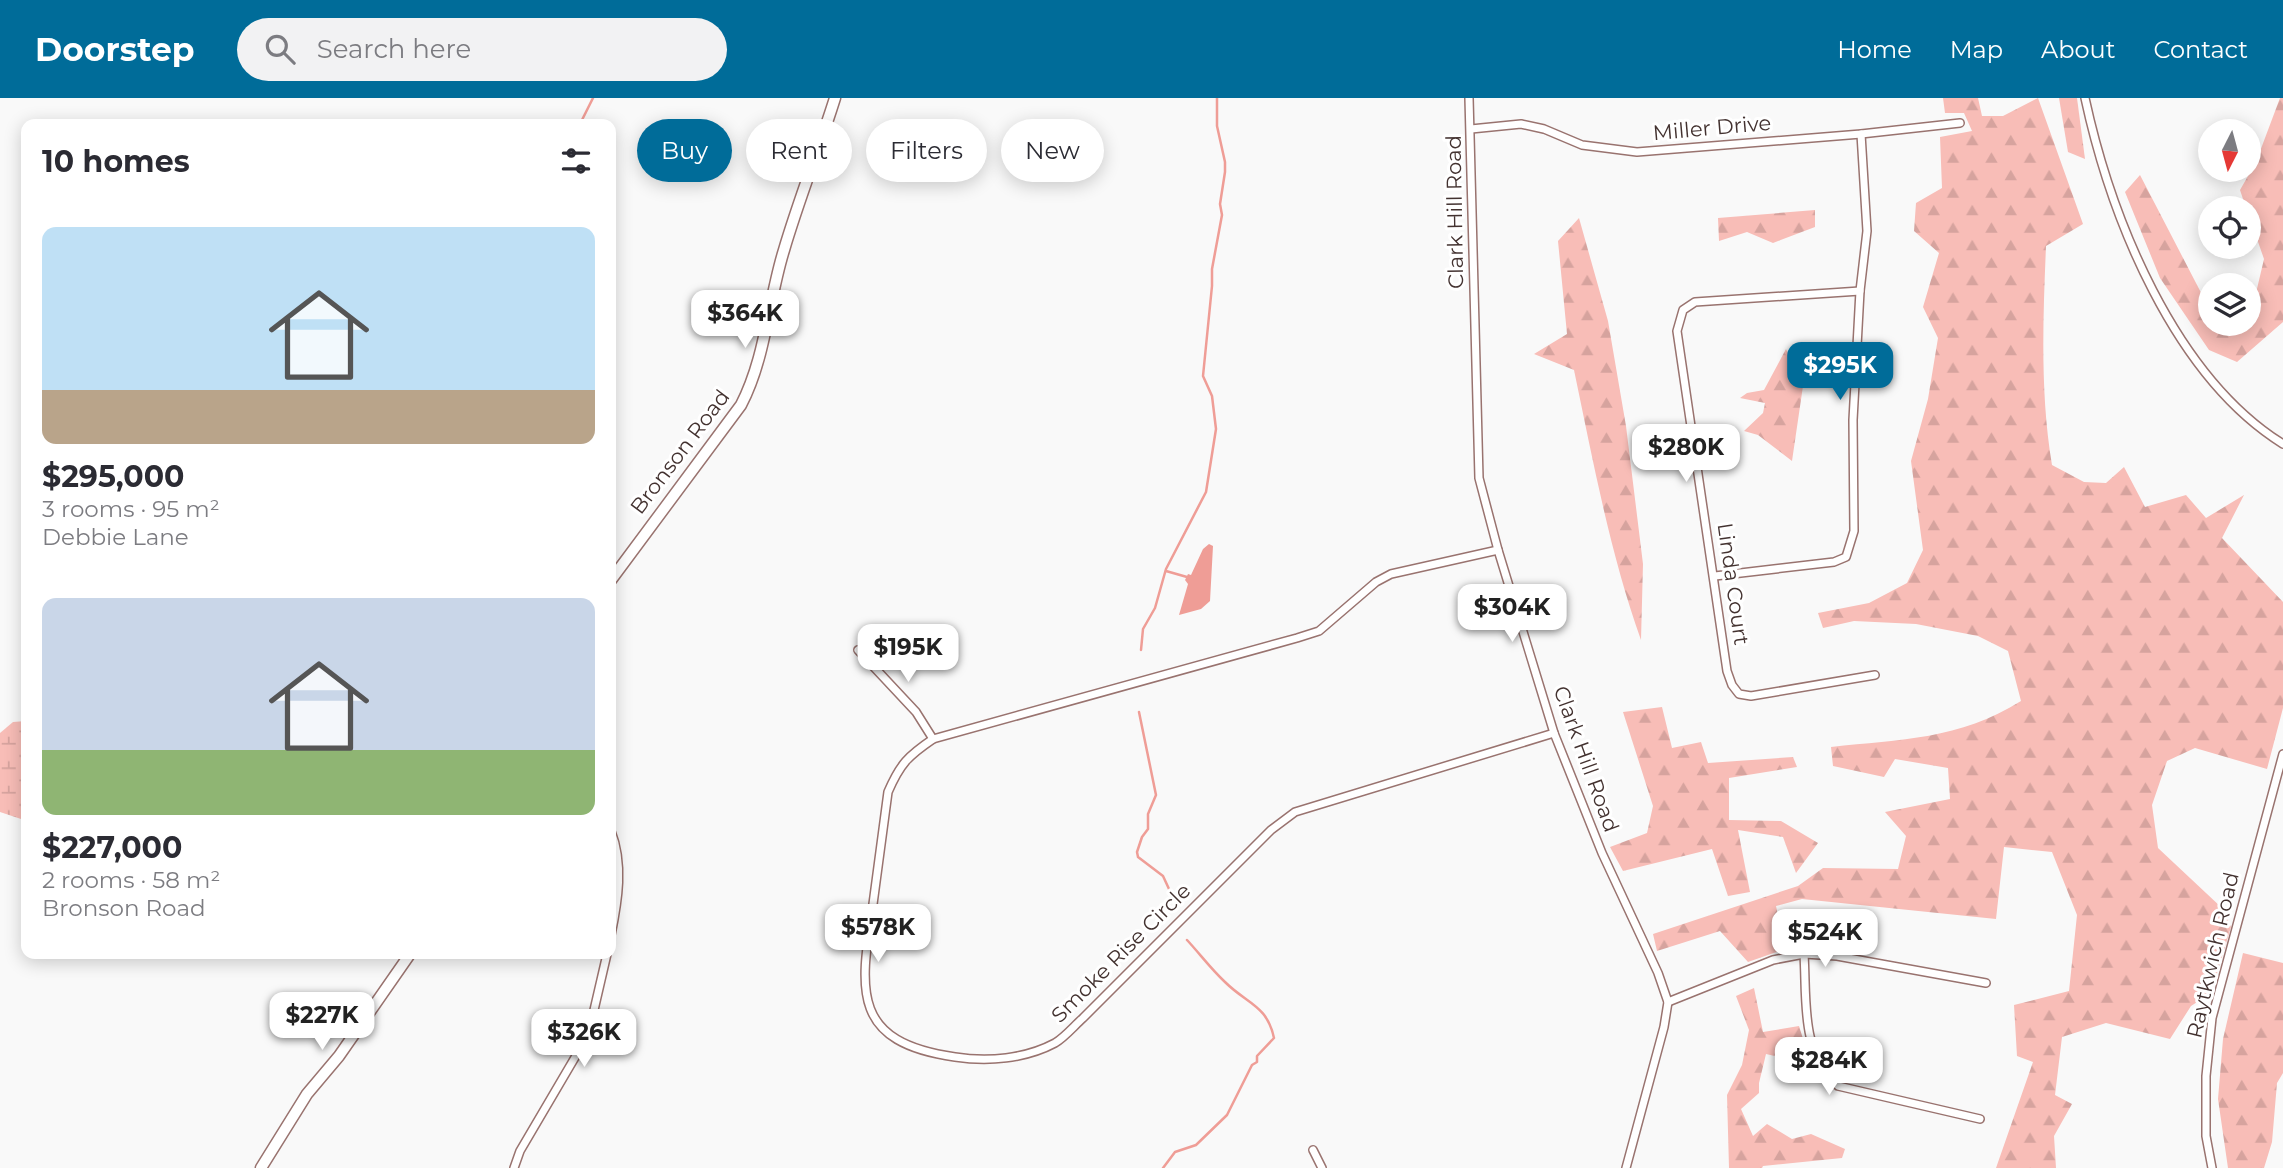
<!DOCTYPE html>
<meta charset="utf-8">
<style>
body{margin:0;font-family:Montserrat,sans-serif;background:#f2f2f3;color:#2b2b33;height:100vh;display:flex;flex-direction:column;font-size:26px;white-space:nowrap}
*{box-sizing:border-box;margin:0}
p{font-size:23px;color:#7c7c81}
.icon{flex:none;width:38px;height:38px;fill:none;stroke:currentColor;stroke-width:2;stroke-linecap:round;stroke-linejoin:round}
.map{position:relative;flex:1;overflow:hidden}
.details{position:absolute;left:21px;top:21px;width:595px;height:840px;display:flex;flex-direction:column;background:#fff;border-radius:14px;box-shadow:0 4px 18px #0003}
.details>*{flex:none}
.banner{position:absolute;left:637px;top:21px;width:665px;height:63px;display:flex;gap:14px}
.needle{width:46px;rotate:186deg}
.buttons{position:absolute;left:2198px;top:21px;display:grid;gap:14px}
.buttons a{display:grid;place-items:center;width:63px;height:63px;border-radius:50%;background:#fff;box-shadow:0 4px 18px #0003;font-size:35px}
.price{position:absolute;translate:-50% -60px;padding:0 16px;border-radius:14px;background:#fff;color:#222;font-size:23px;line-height:46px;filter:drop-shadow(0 2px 4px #0008)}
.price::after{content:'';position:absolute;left:50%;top:42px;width:21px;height:16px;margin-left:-10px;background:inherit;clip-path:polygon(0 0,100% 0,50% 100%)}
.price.active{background:#006c99;color:#fff}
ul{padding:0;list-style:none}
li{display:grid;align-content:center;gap:14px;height:371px;padding:0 21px}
li span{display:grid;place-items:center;height:217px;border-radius:14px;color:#555}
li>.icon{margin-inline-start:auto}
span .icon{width:126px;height:126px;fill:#fffc;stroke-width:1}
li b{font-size:30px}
h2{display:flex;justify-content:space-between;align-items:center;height:84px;padding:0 21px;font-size:30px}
.pill{padding:0 24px;border-radius:32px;background:#fff;box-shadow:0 4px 18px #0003;font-size:24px;line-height:63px}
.pill.active{background:#006c99;color:#fff}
header{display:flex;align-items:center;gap:42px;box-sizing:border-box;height:98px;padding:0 35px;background:#006c99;color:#fff}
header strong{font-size:33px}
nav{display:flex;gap:38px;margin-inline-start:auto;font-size:24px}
.search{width:490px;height:63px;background:#f2f2f3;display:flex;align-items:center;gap:18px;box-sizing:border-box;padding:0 24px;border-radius:38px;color:#7c7c81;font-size:26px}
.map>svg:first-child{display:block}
.forest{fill:url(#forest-firs)}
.wetland{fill:url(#wetland-marsh)}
.water{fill:#ef9d96}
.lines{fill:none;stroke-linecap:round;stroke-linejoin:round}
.stream{stroke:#ef9d96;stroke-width:2.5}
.street-casing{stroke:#99736f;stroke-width:10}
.secondary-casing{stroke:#99736f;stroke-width:13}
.street{stroke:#fff;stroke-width:7}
.secondary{stroke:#fff;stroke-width:10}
.labels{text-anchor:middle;stroke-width:6;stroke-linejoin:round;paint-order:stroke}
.street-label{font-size:21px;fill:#433230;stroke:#fff}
</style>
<header>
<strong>Doorstep</strong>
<div class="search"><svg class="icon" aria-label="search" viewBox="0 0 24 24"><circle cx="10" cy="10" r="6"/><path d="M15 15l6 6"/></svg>Search here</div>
<nav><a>Home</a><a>Map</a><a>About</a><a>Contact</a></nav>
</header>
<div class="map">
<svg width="2283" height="1070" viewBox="0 0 2283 1070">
<defs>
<pattern id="forest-firs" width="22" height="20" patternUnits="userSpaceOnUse" patternTransform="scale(1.75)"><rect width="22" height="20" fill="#f8bdb7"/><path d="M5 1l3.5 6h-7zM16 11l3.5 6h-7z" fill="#d6a39e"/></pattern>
<pattern id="wetland-marsh" width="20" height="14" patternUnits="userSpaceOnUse" patternTransform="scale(1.75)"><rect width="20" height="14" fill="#f8bdb7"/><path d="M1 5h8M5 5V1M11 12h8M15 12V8" fill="none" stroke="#d6a39e"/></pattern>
</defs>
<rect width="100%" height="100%" fill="#f9f9f9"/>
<g class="forest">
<path d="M1943,0h35l4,18h21l35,-18 45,126 -37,22c-3,73 -6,147 6,219l32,17 22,1 18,-16 21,40 41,-12 20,23 38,-23 -22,43 61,64v106l-16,61 -72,-21 -28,13 -15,44 6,43 64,60 9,19 -20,66 -20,13 -21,33 -64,-16 -44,14 -7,58 17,9 -18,32 2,32h-60l37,-106 -16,-6 -3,-51 55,-14 8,-76 -25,-63 -48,-5 -8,72 -194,-20 -26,7 9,43 -37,13 -28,-31 -63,20 -4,-17 145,-48 25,-18 75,1 8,-33 -21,-24 65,-13 -2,-31 -53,-9 -11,18 -51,-11 -2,-19c70,-8 128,-7 190,-46l-13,-50 -30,-15 -62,-12 -62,-3 -31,7 -5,-15 51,-10 38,-20 16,-33 -12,-89 17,-62 10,-61 -15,-31 16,-54 -25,-22 2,-28 26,-15 -2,-51 32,-6 -8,-18h-19z"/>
<polygon points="2059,0 2077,0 2085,61 2068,54"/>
<polygon points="2280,0 2283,0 2283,224 2237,264 2209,252 2160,180 2125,94 2140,77 2210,212 2210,226 2249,226 2249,198 2256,195 2264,161 2249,118 2249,110 2246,110 2240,92 2256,64"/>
<polygon points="1815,112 1815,129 1773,145 1747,134 1719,143 1718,120"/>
<path d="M1579,120l29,103 18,105 17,138 -2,76c-31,-87 -48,-179 -67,-270l-40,-16 33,-20 -9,-93z"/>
<polygon points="1786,251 1803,288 1792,363 1758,337 1744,333 1763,315 1765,305 1740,300 1747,295 1764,292"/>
<polygon points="1662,609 1672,650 1701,644 1708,665 1793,659 1797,669 1729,680 1729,722 1781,723 1818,745 1796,775 1783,739 1738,732 1750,794 1728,798 1712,751 1623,773 1610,749 1647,735 1653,708 1623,614"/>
<polygon points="2243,855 2283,865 2283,975 2277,985 2272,1044 2264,1070 2228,1070 2218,1001 2223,941"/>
<polygon points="1754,890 1763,934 1799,928 1805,947 1791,962 1766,956 1759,985 1759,995 1741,1011 1753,1038 1767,1026 1792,1041 1811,1036 1845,1051 1842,1060 1763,1068 1762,1070 1729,1070 1727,997 1742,967 1749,932 1736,898"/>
</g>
<polygon class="wetland" points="26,623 26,711 21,721 0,714 0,635 13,624"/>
<polygon class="water" points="1209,446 1213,448 1210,503 1201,511 1179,517 1188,486 1185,482 1188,476 1191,477 1203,451"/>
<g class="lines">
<g class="stream">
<polyline points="580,26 593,0"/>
<polyline points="1166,473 1187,479"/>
<polyline points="1141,552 1143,531 1155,510 1166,471 1206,394 1216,331 1212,298 1203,278 1212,188 1212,171 1222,117 1220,106 1225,74 1225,64 1217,28 1217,0"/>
<polyline points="1139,614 1156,697 1148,716 1148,731 1142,739 1137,754 1138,759 1163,778 1169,791"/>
<path d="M1163,1070l12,-16 21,-7 31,-30 25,-50 5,-3v-6l17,-18c-7,-33 -27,-34 -49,-56 -14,-13 -25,-28 -38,-42"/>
</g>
<defs>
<g id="street">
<polyline points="1469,0 1479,380 1498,452 1554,635 1602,755 1658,875 1668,904 1664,929 1626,1070"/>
<path d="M2085,0c26,120 89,278 198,346"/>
<polyline points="1471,31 1521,26 1544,31 1582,47 1637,54 1861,36 1960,25"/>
<polyline points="1860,193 1695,204 1683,212 1677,233 1727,573 1732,587 1739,596 1751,598 1875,577"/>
<path d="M1498,452l-107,24 -15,8 -57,49 -22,7 -364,101c-25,17 -33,25 -45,53 -5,38 -10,75 -15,112 -13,86 -23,138 82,153 33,5 70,2 100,-14 10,-6 19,-17 28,-25l188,-188 24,-18 259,-79"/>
<polyline points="1715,478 1834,464 1846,459 1854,433 1853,322 1860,193 1867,133 1861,36"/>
<polyline points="858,552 916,614 933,641"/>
<path d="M611,733c13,33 7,70 0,104"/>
<path d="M1804,856c3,49 -4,96 34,132l142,33"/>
<polyline points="1668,904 1773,862 1804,856 1837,858 1986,885"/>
<polyline points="1313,1052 1322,1070"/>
<polyline points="514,1070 520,1053 577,956 591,925 607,856"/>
<polyline points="2212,1070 2206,1038 2206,978 2212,920 2283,656"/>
</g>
<g id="secondary">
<path d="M611,482l130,-175c25,-48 27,-104 43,-155 15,-51 35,-101 51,-152"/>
<polyline points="261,1070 307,996 339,958 410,856"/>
</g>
</defs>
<use href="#street" class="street-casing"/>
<use href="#secondary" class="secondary-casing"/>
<use href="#street" class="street"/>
<use href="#secondary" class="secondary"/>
</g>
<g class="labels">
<g class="street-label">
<text transform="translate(1712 30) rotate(-5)" y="7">Miller Drive</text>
<text transform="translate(1455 114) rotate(-91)" y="7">Clark Hill Road</text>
<text transform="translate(680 354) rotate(-53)" y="7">Bronson Road</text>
<text transform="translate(1733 486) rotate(82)" y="7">Linda Court</text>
<text transform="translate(1586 661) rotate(70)" y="7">Clark Hill Road</text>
<text transform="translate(1121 855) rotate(-45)" y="7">Smoke Rise Circle</text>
<text transform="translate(2213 857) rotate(-77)" y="7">Raytkwich Road</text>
</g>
</g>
</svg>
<div class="buttons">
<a><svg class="needle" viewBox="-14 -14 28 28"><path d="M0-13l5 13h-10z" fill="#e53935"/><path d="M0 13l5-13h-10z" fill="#7c7c81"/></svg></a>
<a><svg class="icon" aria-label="locate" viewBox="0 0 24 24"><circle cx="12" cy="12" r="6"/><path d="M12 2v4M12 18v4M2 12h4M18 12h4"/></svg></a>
<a><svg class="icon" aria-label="layers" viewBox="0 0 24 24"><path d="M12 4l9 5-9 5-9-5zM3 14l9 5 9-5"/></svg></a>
</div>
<b class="price" style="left:745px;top:252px">$364K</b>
<b class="price active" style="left:1840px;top:304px">$295K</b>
<b class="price" style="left:1686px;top:386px">$280K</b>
<b class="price" style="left:1512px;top:546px">$304K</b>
<b class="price" style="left:908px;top:586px">$195K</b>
<b class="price" style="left:878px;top:866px">$578K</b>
<b class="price" style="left:1825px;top:871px">$524K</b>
<b class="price" style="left:322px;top:954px">$227K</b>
<b class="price" style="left:584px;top:971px">$326K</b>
<b class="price" style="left:1829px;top:999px">$284K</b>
<div class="banner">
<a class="pill active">Buy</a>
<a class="pill">Rent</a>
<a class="pill">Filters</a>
<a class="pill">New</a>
</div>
<section class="details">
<h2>10 homes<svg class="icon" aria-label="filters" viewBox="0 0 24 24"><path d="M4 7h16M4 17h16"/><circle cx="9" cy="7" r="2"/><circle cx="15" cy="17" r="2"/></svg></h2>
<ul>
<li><span style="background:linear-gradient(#bfe0f5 75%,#b9a48a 0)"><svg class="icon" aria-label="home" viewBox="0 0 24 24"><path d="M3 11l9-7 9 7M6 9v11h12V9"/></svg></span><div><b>$295,000</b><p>3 rooms · 95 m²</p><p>Debbie Lane</p></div></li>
<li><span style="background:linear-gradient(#c9d6e8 70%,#8fb573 0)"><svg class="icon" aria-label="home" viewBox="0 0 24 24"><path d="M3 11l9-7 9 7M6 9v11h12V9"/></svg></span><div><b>$227,000</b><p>2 rooms · 58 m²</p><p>Bronson Road</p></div></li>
</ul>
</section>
</div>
